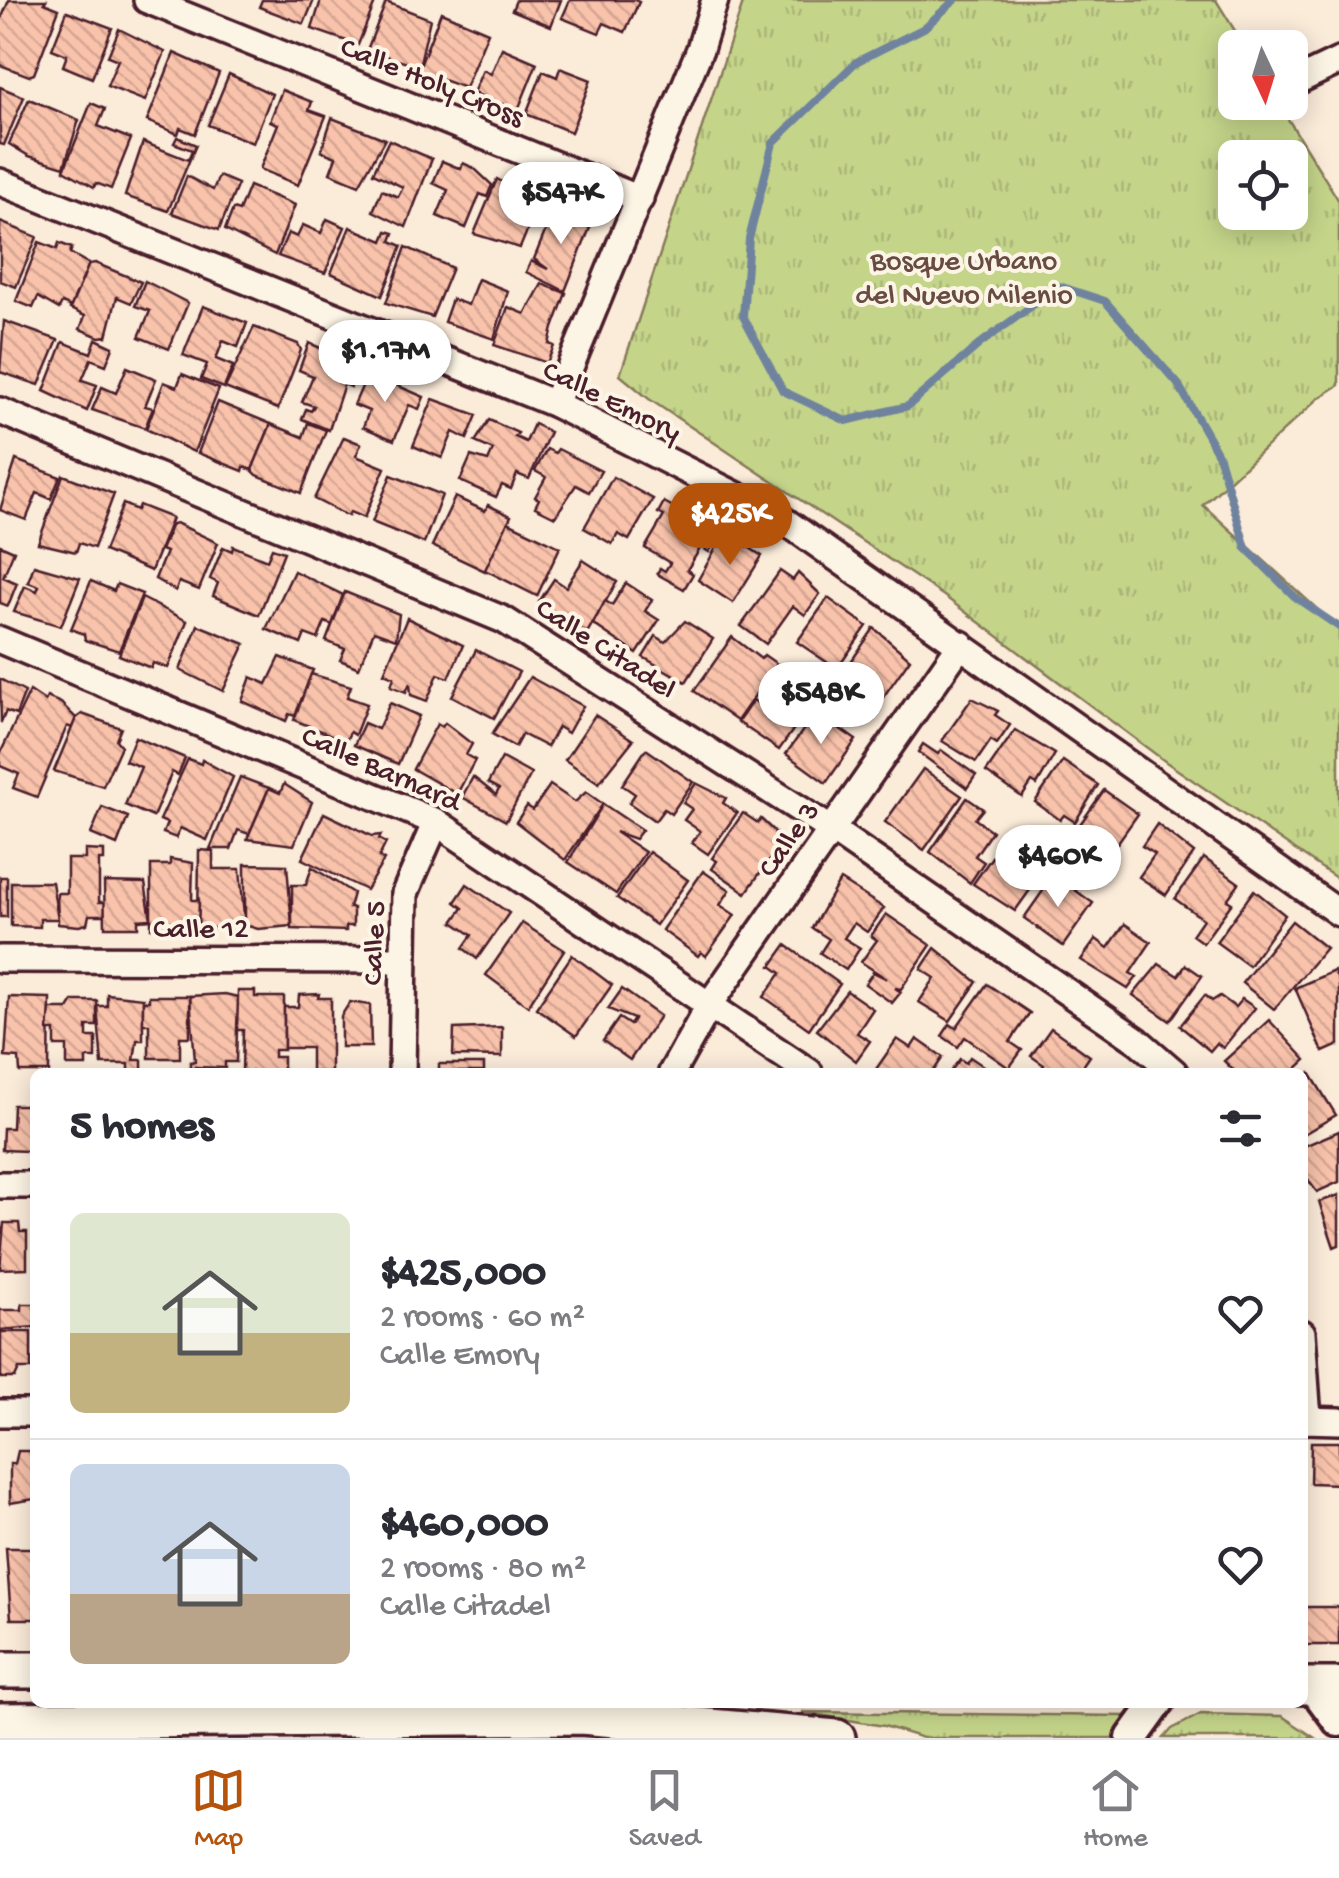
<!DOCTYPE html>
<meta charset="utf-8">
<style>
body{margin:0;font-family:"Gochi Hand",sans-serif;background:#f7f7f7;color:#2b2b33;height:100vh;display:flex;flex-direction:column;font-size:38px;white-space:nowrap}
*{box-sizing:border-box;margin:0}
p{font-size:32px;color:#7c7c81}
.icon{flex:none;width:55px;height:55px;fill:none;stroke:currentColor;stroke-width:2;stroke-linecap:round;stroke-linejoin:round}
.map{position:relative;flex:1;overflow:hidden}
.drawer{position:absolute;left:30px;top:1068px;width:1278px;height:640px;display:flex;flex-direction:column;background:#fff;border-radius:15px;box-shadow:0 5px 25px #0003}
.drawer>*{flex:none}
.needle{width:65px;rotate:176deg}
.fabs{position:absolute;left:1218px;top:30px;display:grid;gap:20px}
.fabs a{display:grid;place-items:center;width:90px;height:90px;border-radius:15px;background:#fff;box-shadow:0 5px 25px #0003;font-size:50px}
.price{position:absolute;translate:-50% -85px;padding:0 22px;border-radius:35px;background:#fff;color:#222;font-size:32px;line-height:65px;filter:drop-shadow(0 2px 5px #0008)}
.price::after{content:'';position:absolute;left:50%;top:60px;width:30px;height:22px;margin-left:-15px;background:inherit;clip-path:polygon(0 0,100% 0,50% 100%)}
.price.selected{background:#b45309;color:#fff}
ul{padding:0;list-style:none}
li{display:flex;align-items:center;gap:30px;height:250px;padding:0 40px}
li+li{border-top:2px solid #e1e1e2}
li span{display:grid;place-items:center;flex:none;width:280px;height:200px;border-radius:15px;color:#555}
li>.icon{margin-inline-start:auto}
span .icon{width:120px;height:120px;fill:#fffc;stroke-width:1}
li b{font-size:42px}
h2{display:flex;justify-content:space-between;align-items:center;height:120px;padding:0 40px;font-size:42px}
.dock{display:flex;justify-content:space-around;align-items:center;height:140px;border-top:2px solid #e1e1e2;background:#fff;font-size:28px;color:#7c7c81}
.dock a{display:grid;justify-items:center;gap:5px}
.dock .selected{color:#b45309}
.map>svg:first-child{display:block}
.grass{fill:url(#grass-tufts);stroke:#877a5a;stroke-width:2.5;fill-rule:evenodd}
.lines{fill:none;stroke-linecap:round;stroke-linejoin:round}
.stream{stroke:#70839e;stroke-width:8}
.building{fill:url(#building-back-hatch);stroke:#4a1f2b;stroke-width:2.5}
.minor-casing{stroke:#4a1f2b;stroke-width:32}
.major-casing{stroke:#4a1f2b;stroke-width:38}
.highway-casing{stroke:#4a1f2b;stroke-width:42}
.minor{stroke:#fcf5e5;stroke-width:25}
.major{stroke:#fcf5e5;stroke-width:30}
.highway{stroke:#fcf5e5;stroke-width:35}
.labels{text-anchor:middle;stroke-width:8;stroke-linejoin:round;paint-order:stroke}
.street-label{font-size:30px;fill:#4a1f2b;stroke:#fcf5e5}
.park-label{font-size:30px;fill:#684c43;stroke:#fcf5e5}
</style>
<div class="map">
<svg width="1339" height="1738" viewBox="0 0 1339 1738">
<defs>
<pattern id="grass-tufts" width="24" height="20" patternUnits="userSpaceOnUse" patternTransform="scale(2.5)"><rect width="24" height="20" fill="#c4d58a"/><path d="M3 7l-1-3M5 7V3M7 7l1-3M15 17l-1-3M17 17v-4M19 17l1-3" fill="none" stroke="#aab677"/></pattern>
<pattern id="building-back-hatch" width="6" height="6" patternUnits="userSpaceOnUse" patternTransform="scale(2.5)"><rect width="6" height="6" fill="#f8c2ab"/><path d="M-1 5l2 2M0 0l6 6M5-1l2 2" fill="none" stroke="#d6a693"/></pattern>
</defs>
<rect width="100%" height="100%" fill="#fbebd9"/>
<filter id="ink" filterUnits="userSpaceOnUse"><feTurbulence type="fractalNoise" baseFrequency=".01" numOctaves="2"/><feDisplacementMap in="SourceGraphic" scale="20" xChannelSelector="R" yChannelSelector="G"/><feConvolveMatrix kernelMatrix="1 2 1 2 8 2 1 2 1" color-interpolation-filters="sRGB"/></filter>
<g filter="url(#ink)">
<g class="grass">
<path d="M744,0h472l29,47 -10,1v54l43,1 61,98v184l-20,13 -116,107 136,124v251l-173,-118 -222,-166 -295,-197 -29,-24zM1235,158h55v54h-55z"/>
<polygon points="802,1712 1127,1716 1118,1738 923,1738 884,1726"/>
<polygon points="1201,1714 1282,1716 1315,1738 1164,1738 1172,1729"/>
</g>
<g class="lines">
<polyline class="stream" points="955,0 924,28 856,62 773,143 749,239 743,316 783,391 846,421 908,406 981,343 1059,286 1105,301 1178,384 1218,454 1246,548 1296,598 1339,627"/>
</g>
<g class="building">
<polygon points="9,0 46,0 44,3 59,9 34,74 29,76 0,65 0,22"/>
<polygon points="262,0 314,0 304,24 259,7"/>
<polygon points="321,0 376,0 358,45 312,29"/>
<polygon points="516,0 561,0 551,26 512,10"/>
<polygon points="570,0 635,0 639,2 625,32 604,23 599,33 562,18"/>
<polygon points="386,2 430,19 419,67 367,50"/>
<polygon points="67,11 112,28 92,78 63,66 67,55 52,49"/>
<polygon points="441,12 488,32 465,88 418,71"/>
<polygon points="119,29 165,52 145,101 107,86 118,60 108,56"/>
<polygon points="502,48 537,63 518,110 473,93 483,70 491,74"/>
<polygon points="174,53 219,73 195,134 180,128 178,134 147,121"/>
<polygon points="560,68 591,80 571,132 526,114 543,71 557,77"/>
<polygon points="229,74 272,94 253,143 208,125"/>
<polygon points="0,87 24,97 4,145 0,144"/>
<polygon points="282,90 312,102 309,110 326,116 298,185 260,169 278,124 270,121"/>
<polygon points="29,99 79,120 64,167 29,156 9,144"/>
<polygon points="91,103 105,109 98,126 131,139 111,189 96,183 94,187 64,170"/>
<polygon points="332,118 385,139 359,185 330,173 336,157 321,151"/>
<polygon points="177,137 196,145 168,211 125,196 143,142 188,160 192,150 174,143"/>
<polygon points="389,140 432,159 406,227 373,211 382,190 398,197 403,187 373,173"/>
<polygon points="442,161 461,169 463,163 474,168 492,185 487,197 480,194 466,228 437,216 448,190 433,183"/>
<polygon points="187,176 213,190 219,176 238,184 219,230 172,213"/>
<polygon points="497,179 539,202 520,248 474,234"/>
<polygon points="249,186 295,205 275,255 225,230 233,209 239,211"/>
<polygon points="556,205 593,220 565,291 526,272 531,261 548,269 534,259"/>
<polygon points="327,219 345,227 325,273 278,256 288,233 297,237 303,225 321,233"/>
<polygon points="0,222 37,237 16,287 0,281"/>
<polygon points="350,227 383,241 387,231 394,233 391,241 402,246 382,296 331,273"/>
<polygon points="39,242 57,249 59,243 72,248 70,253 89,264 71,307 62,303 59,309 38,297 33,308 16,301"/>
<polygon points="406,247 452,268 432,317 386,303"/>
<polygon points="95,263 141,282 131,303 117,297 107,336 99,337 80,329 85,316 70,309 89,264"/>
<polygon points="478,279 508,291 494,339 444,322 452,299 468,305"/>
<polygon points="145,281 188,303 169,349 139,337 150,311 135,306"/>
<polygon points="542,284 566,293 553,328 549,344 554,346 547,363 494,345 508,307 525,314"/>
<polygon points="203,306 247,323 238,347 223,341 216,359 233,366 224,388 201,379 207,364 183,355"/>
<polygon points="4,321 58,340 39,385 0,372"/>
<polygon points="254,327 298,344 301,350 278,409 225,388"/>
<polygon points="96,339 113,347 106,365 91,359 82,380 97,385 87,411 44,391 63,342 91,353"/>
<polygon points="309,343 339,356 336,363 357,372 351,387 344,384 329,430 302,419 306,409 311,411 314,406 302,402 313,376 299,370"/>
<polygon points="127,367 156,379 145,406 153,408 145,428 92,410 102,387 116,393"/>
<polygon points="368,373 424,397 419,409 409,405 394,440 363,427 369,411 354,405"/>
<polygon points="182,374 219,389 194,452 146,429 164,382 177,387"/>
<polygon points="433,399 477,415 467,439 453,432 442,458 413,446"/>
<polygon points="218,402 271,424 252,470 244,467 243,471 198,453"/>
<polygon points="489,420 518,433 515,437 526,442 534,424 550,432 529,479 517,474 511,489 502,485 496,497 460,481 471,456 488,461 493,450 475,442"/>
<polygon points="308,423 326,430 301,493 257,475 252,470 271,424 303,437"/>
<polygon points="344,437 361,444 356,456 385,468 364,518 350,512 348,516 314,499"/>
<polygon points="547,449 555,453 558,449 601,471 589,492 576,485 555,517 535,507 539,499 535,497 546,477 535,471"/>
<polygon points="16,460 60,477 51,499 37,493 26,520 0,510"/>
<polygon points="63,475 114,494 94,548 79,543 76,552 38,543"/>
<polygon points="391,475 442,495 424,543 372,522"/>
<polygon points="613,477 653,499 629,540 618,534 612,544 584,528"/>
<polygon points="455,497 485,511 488,505 511,516 485,571 432,546"/>
<polygon points="664,502 720,532 709,552 701,547 687,570 693,574 684,589 657,574 660,568 665,571 670,563 645,548 664,516 658,513"/>
<polygon points="123,504 137,510 139,505 172,518 151,571 104,551"/>
<polygon points="508,522 560,547 537,596 485,570"/>
<polygon points="176,523 218,543 199,590 179,582 176,591 155,579 166,552 161,550 172,524"/>
<polygon points="725,532 762,556 733,603 698,580"/>
<polygon points="0,545 14,551 3,577 17,583 8,606 0,603"/>
<polygon points="233,546 267,560 272,548 284,552 259,615 213,596 218,583 210,579 223,547 232,551"/>
<polygon points="583,560 617,582 587,633 539,602 554,579 566,587"/>
<polygon points="34,565 80,578 61,626 14,612 25,586 37,591 39,586 28,582"/>
<polygon points="294,571 343,595 332,625 325,622 318,639 305,634 301,644 266,629"/>
<polygon points="780,571 793,580 798,573 820,594 805,615 793,606 766,644 741,626"/>
<polygon points="91,581 114,591 117,584 142,594 119,651 85,640 84,634 71,629"/>
<polygon points="626,583 652,600 645,611 659,620 637,654 593,624 605,601 612,605"/>
<polygon points="345,592 399,614 396,639 374,631 359,668 340,660 345,649 326,641"/>
<polygon points="142,598 187,621 168,668 153,663 151,668 119,655"/>
<polygon points="828,598 867,626 837,669 797,642"/>
<polygon points="407,618 463,645 449,678 438,674 427,701 411,695 410,683 406,692 391,686 394,677 384,673"/>
<polygon points="685,621 713,639 686,682 643,657 656,636 665,642"/>
<polygon points="198,625 245,644 223,691 180,670"/>
<polygon points="874,628 910,659 874,710 849,692 859,678 846,669"/>
<polygon points="732,637 761,659 764,655 777,664 737,721 694,691"/>
<polygon points="476,650 519,672 494,718 452,696"/>
<polygon points="280,657 313,670 295,716 289,714 286,721 242,701 251,677 267,684"/>
<polygon points="311,674 351,686 347,697 367,704 355,735 350,732 346,741 294,720"/>
<polygon points="530,677 583,706 568,733 558,727 547,747 522,734 515,747 492,734"/>
<polygon points="0,679 25,692 16,715 6,711 1,723"/>
<polygon points="783,689 809,707 779,750 738,722 753,700 768,710"/>
<polygon points="30,691 45,701 47,697 61,703 76,718 72,728 67,726 37,797 13,788 19,774 0,766 0,754"/>
<polygon points="972,698 998,711 995,715 1010,725 997,744 991,740 976,762 942,741"/>
<polygon points="390,703 419,716 398,764 354,745 364,723 378,729"/>
<polygon points="816,712 856,740 826,783 786,754"/>
<polygon points="82,714 121,728 116,740 121,746 103,786 54,771 76,718"/>
<polygon points="595,715 633,740 599,783 565,760"/>
<polygon points="445,723 472,744 466,755 475,760 457,794 413,769 437,724 442,727"/>
<polygon points="1015,730 1055,754 1037,785 1032,782 1022,797 986,772"/>
<polygon points="135,737 185,758 178,775 172,772 153,817 125,805 141,767 125,761"/>
<polygon points="923,744 938,754 941,750 976,775 967,788 918,752"/>
<polygon points="646,749 693,782 671,814 664,809 655,821 629,803 635,794 622,785"/>
<polygon points="502,758 531,774 506,821 462,797 473,777 496,795 499,789 488,783"/>
<polygon points="188,759 201,764 202,760 233,777 207,840 180,828 176,838 163,833 167,823 160,820"/>
<polygon points="1063,761 1098,785 1075,822 1064,815 1060,820 1035,802"/>
<polygon points="923,769 962,796 924,850 885,822"/>
<polygon points="240,777 269,788 249,834 238,830 231,849 210,849"/>
<polygon points="696,783 726,798 723,803 737,813 708,854 692,843 700,831 684,820 692,809 683,803"/>
<polygon points="284,784 312,802 294,845 247,839 269,788 280,793"/>
<polygon points="550,785 575,802 586,792 603,804 565,860 516,822 527,806 533,810"/>
<polygon points="1104,790 1138,814 1116,845 1111,841 1104,850 1076,830"/>
<polygon points="967,798 983,809 975,819 992,831 975,856 984,862 970,883 930,852"/>
<polygon points="603,804 642,830 635,839 615,832 645,852 616,894 568,862"/>
<polygon points="102,807 128,817 117,845 91,834"/>
<polygon points="324,813 372,836 381,835 379,839 386,843 379,857 384,860 366,890 302,859"/>
<polygon points="743,813 758,823 761,819 783,840 746,893 712,869 717,861 712,858"/>
<polygon points="1157,824 1194,853 1166,895 1139,877 1155,854 1142,846"/>
<polygon points="1070,834 1106,859 1102,865 1109,870 1102,880 1058,850"/>
<polygon points="1013,846 1045,869 1015,911 973,884 999,847 1008,853"/>
<polygon points="85,850 104,851 104,860 99,860 99,902 105,902 105,915 89,915 87,924 79,926 58,924 57,893 67,893 67,859 85,859"/>
<polygon points="199,850 213,851 213,869 240,869 245,928 198,928"/>
<polygon points="649,852 688,880 656,925 617,898"/>
<polygon points="1204,858 1239,883 1227,900 1232,903 1203,943 1192,935 1203,919 1175,899"/>
<polygon points="170,859 193,863 192,900 199,900 198,928 151,928 151,865 170,865"/>
<polygon points="245,864 287,865 292,926 258,929 245,925"/>
<polygon points="312,867 353,893 349,908 353,908 353,926 346,926 346,931 292,929 292,885 306,885"/>
<polygon points="703,871 730,890 720,905 735,915 706,956 701,952 698,956 662,930"/>
<polygon points="1054,875 1093,903 1063,946 1024,918"/>
<rect x="0" y="877" width="7" height="40"/>
<polygon points="840,880 884,908 867,932 854,923 844,938 860,948 846,970 820,953 829,939 812,928"/>
<polygon points="11,882 52,882 58,919 40,919 40,927 11,926"/>
<polygon points="104,882 145,883 151,919 138,920 138,927 105,927"/>
<polygon points="467,884 509,913 477,959 463,948 472,935 453,922 463,908 455,902"/>
<polygon points="1254,890 1285,915 1249,966 1216,942"/>
<polygon points="886,914 931,945 901,989 895,988 901,992 892,1003 865,984 873,972 887,979 861,962 877,940 871,936"/>
<polygon points="1292,921 1326,948 1274,1009 1242,983"/>
<polygon points="522,923 564,950 528,1006 486,975"/>
<polygon points="1125,924 1151,942 1130,973 1137,977 1128,989 1081,960 1096,939 1108,948"/>
<polygon points="786,945 840,984 809,1029 764,997 781,973 771,966"/>
<polygon points="935,948 977,982 950,1021 919,1002 935,978 921,969"/>
<polygon points="572,955 612,985 576,1036 536,1008"/>
<polygon points="1159,964 1178,976 1186,965 1202,976 1170,1021 1133,995"/>
<polygon points="1334,971 1339,982 1339,1045 1323,1052 1295,988"/>
<polygon points="987,984 1030,1013 1010,1042 1022,1050 1009,1068 965,1037 958,1047 942,1036 950,1024 956,1028"/>
<polygon points="622,989 660,1016 630,1060 603,1041 619,1018 630,1025 634,1019 608,1009"/>
<polygon points="238,991 255,991 255,997 284,997 284,1050 274,1050 274,1057 283,1057 283,1072 242,1071 243,1030 236,1030"/>
<polygon points="847,991 873,1009 857,1033 870,1041 856,1061 817,1030"/>
<polygon points="107,994 143,998 143,1040 137,1040 134,1060 142,1060 142,1072 129,1072 129,1064 102,1064 97,1006 107,1006"/>
<polygon points="225,994 238,997 236,1062 225,1062 225,1068 195,1067 190,1072 190,1062 195,1061 190,996"/>
<polygon points="319,994 318,998 331,998 331,1072 311,1072 311,1048 284,1048 284,1007 298,1007 299,995"/>
<polygon points="1205,995 1212,1001 1220,996 1235,1007 1242,999 1255,1008 1223,1048 1217,1043 1210,1051 1180,1026"/>
<polygon points="149,996 190,996 190,1037 180,1037 180,1058 149,1058 149,1024 143,1024 143,1001 149,1001"/>
<polygon points="9,997 50,998 49,1072 20,1072 19,1058 5,1057"/>
<polygon points="73,1001 97,1001 97,1026 87,1026 87,1037 96,1037 96,1058 86,1058 86,1066 67,1066 67,1046 55,1046 55,1031 48,1031 50,1009 68,1009"/>
<polygon points="350,1002 370,1005 371,1047 341,1047 341,1016"/>
<polygon points="1269,1020 1306,1060 1293,1072 1235,1072 1224,1061"/>
<polygon points="502,1027 502,1057 453,1056 454,1029"/>
<polygon points="1051,1028 1090,1056 1079,1072 1039,1072 1044,1065 1031,1056"/>
<polygon points="897,1039 911,1048 917,1039 943,1057 933,1072 874,1072"/>
<polygon points="970,1057 992,1072 950,1072 960,1059 966,1063"/>
<rect x="439" y="1064" width="45" height="8"/>
<polygon points="1310,1073 1336,1115 1302,1135 1302,1077"/>
<polygon points="33,1095 35,1142 27,1151 2,1150 3,1128 12,1128 13,1105 33,1105"/>
<polygon points="1339,1131 1339,1182 1317,1192 1302,1172 1302,1147"/>
<polygon points="1339,1195 1339,1245 1334,1247 1319,1202"/>
<polygon points="4,1223 19,1223 20,1232 27,1232 27,1268 0,1269"/>
<polygon points="22,1304 35,1304 35,1327 0,1330 0,1310 22,1310"/>
<polygon points="1,1332 31,1332 31,1369 19,1369 15,1378 1,1378"/>
<polygon points="1311,1442 1339,1442 1339,1484 1310,1483"/>
<polygon points="18,1451 35,1451 35,1499 10,1503 10,1464 15,1464"/>
<polygon points="6,1548 35,1548 35,1619 11,1619"/>
<rect x="1302" y="1607" width="37" height="38"/>
</g>
<g class="lines">
<defs>
<g id="minor">
<polyline points="147,0 640,199"/>
<polyline points="1295,82 1339,61"/>
<polyline points="0,182 555,404 779,517 1339,913"/>
<polyline points="555,404 700,49 715,0"/>
<polyline points="0,411 504,620 832,830 1138,1041 1174,1072"/>
<polyline points="0,640 436,822 809,1072"/>
<polyline points="0,959 402,960"/>
<polyline points="402,1072 405,893 436,822"/>
<polyline points="672,1072 710,1004 961,644"/>
<polyline points="0,1185 35,1185"/>
<polyline points="1302,1333 1308,1420"/>
<polyline points="0,1413 35,1413"/>
<polyline points="1302,1420 1339,1421"/>
</g>
<g id="major">
<polyline points="1313,1686 1339,1721"/>
<polyline points="1132,1738 1158,1702"/>
</g>
<g id="highway">
<polyline points="0,1670 35,1670"/>
<polyline points="1302,1686 1339,1686"/>
<polyline points="0,1721 581,1716 837,1738"/>
</g>
</defs>
<use href="#minor" class="minor-casing"/>
<use href="#major" class="major-casing"/>
<use href="#highway" class="highway-casing"/>
<use href="#minor" class="minor"/>
<use href="#major" class="major"/>
<use href="#highway" class="highway"/>
</g>
</g>
<g class="labels">
<g class="street-label">
<text transform="translate(433 80) rotate(22)" y="10">Calle Holy Cross</text>
<text transform="translate(613 399) rotate(26)" y="10">Calle Emory</text>
<text transform="translate(607 647) rotate(33)" y="10">Calle Citadel</text>
<text transform="translate(382 767) rotate(24)" y="10">Calle Barnard</text>
<text transform="translate(787 838) rotate(-55)" y="10">Calle 3</text>
<text x="201" y="937">Calle 12</text>
<text transform="translate(372 943) rotate(-88)" y="10">Calle 5</text>
</g>
<g class="park-label">
<text x="964" y="269">Bosque Urbano<tspan x="964" dy="34">del Nuevo Milenio</tspan></text>
</g>
</g>
</svg>
<div class="fabs">
<a><svg class="needle" viewBox="-14 -14 28 28"><path d="M0-13l5 13h-10z" fill="#e53935"/><path d="M0 13l5-13h-10z" fill="#7c7c81"/></svg></a>
<a><svg class="icon" aria-label="locate" viewBox="0 0 24 24"><circle cx="12" cy="12" r="6"/><path d="M12 2v4M12 18v4M2 12h4M18 12h4"/></svg></a>
</div>
<b class="price" style="left:561px;top:247px">$547K</b>
<b class="price" style="left:385px;top:405px">$1.17M</b>
<b class="price selected" style="left:730px;top:568px">$425K</b>
<b class="price" style="left:821px;top:747px">$548K</b>
<b class="price" style="left:1058px;top:910px">$460K</b>
<section class="drawer">
<h2>5 homes<svg class="icon" aria-label="filters" viewBox="0 0 24 24"><path d="M4 7h16M4 17h16"/><circle cx="9" cy="7" r="2"/><circle cx="15" cy="17" r="2"/></svg></h2>
<ul>
<li><span style="background:linear-gradient(#dfe7d0 60%,#c2b280 0)"><svg class="icon" aria-label="home" viewBox="0 0 24 24"><path d="M3 11l9-7 9 7M6 9v11h12V9"/></svg></span><div><b>$425,000</b><p>2 rooms · 60 m²</p><p>Calle Emory</p></div><svg class="icon" aria-label="heart" viewBox="0 0 24 24"><path d="M12 20l-8-8c-3-5 5-10 8-4 3-6 11-1 8 4z"/></svg></li>
<li><span style="background:linear-gradient(#c9d6e8 65%,#b9a48a 0)"><svg class="icon" aria-label="home" viewBox="0 0 24 24"><path d="M3 11l9-7 9 7M6 9v11h12V9"/></svg></span><div><b>$460,000</b><p>2 rooms · 80 m²</p><p>Calle Citadel</p></div><svg class="icon" aria-label="heart" viewBox="0 0 24 24"><path d="M12 20l-8-8c-3-5 5-10 8-4 3-6 11-1 8 4z"/></svg></li>
</ul>
</section>
</div>
<nav class="dock">
<a class="selected"><svg class="icon" aria-label="map" viewBox="0 0 24 24"><path d="M3 6l6-2 6 2 6-2v14l-6 2-6-2-6 2zM9 4v14M15 6v14"/></svg>Map</a>
<a><svg class="icon" aria-label="saved" viewBox="0 0 24 24"><path d="M7 4h10v16l-5-4-5 4z"/></svg>Saved</a>
<a><svg class="icon" aria-label="home" viewBox="0 0 24 24"><path d="M3 11l9-7 9 7M6 9v11h12V9"/></svg>Home</a>
</nav>
